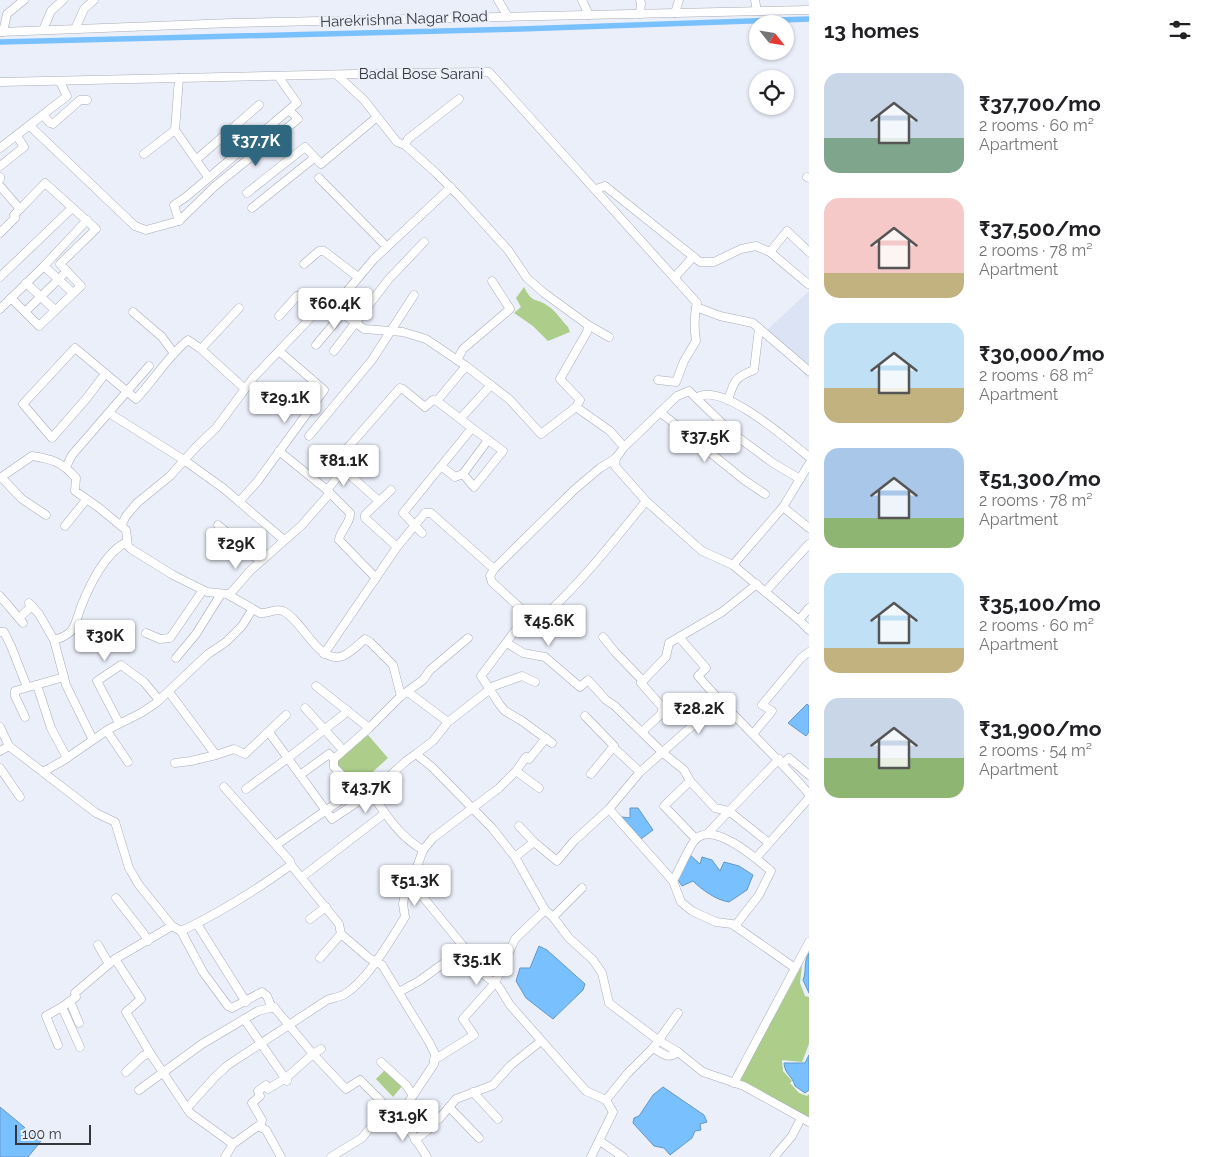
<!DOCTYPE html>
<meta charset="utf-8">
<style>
body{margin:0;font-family:Raleway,sans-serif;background:#f2f2f2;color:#202124;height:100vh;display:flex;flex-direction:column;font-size:19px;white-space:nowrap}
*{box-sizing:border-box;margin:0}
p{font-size:16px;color:#757577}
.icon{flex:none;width:28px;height:28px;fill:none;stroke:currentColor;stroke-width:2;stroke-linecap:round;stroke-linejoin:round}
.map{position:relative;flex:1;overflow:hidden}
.panel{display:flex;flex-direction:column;background:#fff;width:400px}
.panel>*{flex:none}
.needle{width:32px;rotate:120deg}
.controls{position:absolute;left:749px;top:15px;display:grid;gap:10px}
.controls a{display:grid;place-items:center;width:45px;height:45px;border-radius:50%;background:#fff;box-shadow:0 1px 4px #0004;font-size:25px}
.scale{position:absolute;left:15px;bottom:12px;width:76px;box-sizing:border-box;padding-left:5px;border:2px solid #35363b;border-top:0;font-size:14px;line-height:18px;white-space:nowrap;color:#35363b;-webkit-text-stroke:4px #ebeffa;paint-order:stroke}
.price{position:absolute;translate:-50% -42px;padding:0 11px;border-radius:5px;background:#fff;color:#222;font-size:16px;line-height:32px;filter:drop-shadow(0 1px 2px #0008)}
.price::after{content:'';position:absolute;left:50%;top:30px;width:15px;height:11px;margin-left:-8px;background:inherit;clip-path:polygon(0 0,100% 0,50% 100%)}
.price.on{background:#2f6680;color:#fff}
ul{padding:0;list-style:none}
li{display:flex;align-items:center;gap:15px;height:125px;padding:0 15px}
li span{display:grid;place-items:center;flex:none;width:140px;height:100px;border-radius:15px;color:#555}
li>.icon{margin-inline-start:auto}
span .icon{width:60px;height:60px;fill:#fffc;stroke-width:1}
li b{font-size:21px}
h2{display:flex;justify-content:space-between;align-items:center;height:60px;padding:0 15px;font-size:21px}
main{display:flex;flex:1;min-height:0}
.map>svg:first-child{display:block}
.built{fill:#dce3f5}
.green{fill:#acce8a}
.water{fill:#78c0ff;stroke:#6497c4}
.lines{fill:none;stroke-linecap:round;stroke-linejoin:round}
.canal{stroke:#78c0ff;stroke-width:5.5}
.minor-casing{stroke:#a8acb7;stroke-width:9}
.minor{stroke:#fff;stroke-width:8}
.labels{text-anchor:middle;stroke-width:4.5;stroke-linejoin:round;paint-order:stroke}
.street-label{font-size:15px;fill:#35363b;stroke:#ebeffa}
</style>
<main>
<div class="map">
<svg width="809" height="1157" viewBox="0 0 809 1157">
<rect width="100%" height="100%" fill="#ebeffa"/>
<polygon class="built" points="809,291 809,379 766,331"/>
<g class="green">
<path d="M524,287c9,18 12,10 24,19 8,5 14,15 20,21l2,5 -22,9 -15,-15 -19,-13 7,-6 -5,-9z"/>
<polygon points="368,735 388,758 355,788 332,766"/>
<path d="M802,965l-2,18 5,13 4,1v47l-7,18 -20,-2 1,11 9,10 -2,2 9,10 8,3 2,-2v23c-26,-13 -50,-28 -79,-35l6,-13 37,-50z"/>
<polygon points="386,1069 403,1085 393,1097 376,1079"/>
</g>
<g class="water">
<polygon points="807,704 809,706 809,732 806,736 788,723"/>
<polygon points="630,808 638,808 653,830 641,839 622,817 630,818"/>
<path d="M689,854l11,10 2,-7 10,3 8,11 4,-9 15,4 14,9 -6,15 -18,12c-13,-2 -27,-12 -36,-21l-11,5 -8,-12z"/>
<polygon points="539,946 547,950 585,984 583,990 553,1019 526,998 516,981 520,968 530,968"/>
<path d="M809,953v40l-6,-13c4,-10 0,-17 6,-27z"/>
<path d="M809,1055v35l-4,3 -10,-7c-3,-11 -10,-11 -11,-23h21z"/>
<polygon points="663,1087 704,1115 707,1122 700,1124 701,1130 695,1131 692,1138 670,1155 664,1148 654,1146 633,1123 634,1118 639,1116 653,1095"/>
<polygon points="0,1107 41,1141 28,1157 0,1157"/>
</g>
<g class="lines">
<polyline class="canal" points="0,42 520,29 809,19"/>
<defs>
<g id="minor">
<polyline points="498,0 508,17"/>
<polyline points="582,0 589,15"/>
<polyline points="640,0 641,3 640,14"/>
<polyline points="755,0 757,11"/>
<polyline points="675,13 679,0"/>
<polyline points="75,29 84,9 94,0"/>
<polyline points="43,30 51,11 63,0"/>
<polyline points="0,32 232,23 809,10"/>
<polyline points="3,32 7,14 24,0"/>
<polyline points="337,75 364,100 397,142 405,145 436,173 459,196 508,250 527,278 544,293 588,325 587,332 560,379 580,400 576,407 610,431 624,447 616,458 615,466 646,501 702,551 733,565 799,620 809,608"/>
<polyline points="179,78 175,130 208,177"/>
<path d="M0,82l401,-9 88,-1 208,231c-3,12 -3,25 -1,38l-12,20 -8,21 -18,-2"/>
<polyline points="43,115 50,123 53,124 80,100 87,100"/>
<polyline points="30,126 135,226 146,230 179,221 215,186 298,119 289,110"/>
<polyline points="405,145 408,139 459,99"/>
<polyline points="0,148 67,96 60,82"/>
<polyline points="144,154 175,130"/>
<polyline points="197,159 259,105"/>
<polyline points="0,166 24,147 17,136"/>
<polyline points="0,177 0,179"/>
<polyline points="807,177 809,178"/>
<polyline points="319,178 387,247"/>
<polyline points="0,186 20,209 14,215 15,218 0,233"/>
<polyline points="596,189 605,186 700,262 714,262 741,249 756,246 770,252 808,284"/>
<polyline points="247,193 305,147 321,164 377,117"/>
<polyline points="252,208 314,158"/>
<polyline points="179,221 174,205 186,197 297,103 278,76"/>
<polyline points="770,252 787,231 809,252"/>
<polyline points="304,264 319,251 324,251 358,277"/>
<polyline points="44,266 73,293"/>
<polyline points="0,277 72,208"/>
<polyline points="675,277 693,257"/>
<polyline points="26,283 55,310"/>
<polyline points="11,298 39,326 81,286 60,264 96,229 45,183 20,209"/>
<polyline points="334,307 364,329 403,332 426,339 466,366 509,399 541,434 576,407"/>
<polyline points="696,307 720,316 753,323 809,371"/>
<polyline points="0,309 44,266 87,220"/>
<polyline points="25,312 67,271"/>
<polyline points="133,312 162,337 173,352"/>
<polyline points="279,316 297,296 319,309"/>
<polyline points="588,325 609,337"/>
<polyline points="316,345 343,313"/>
<polyline points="201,349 239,308"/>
<polyline points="334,351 388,280 424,242"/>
<polyline points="457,360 463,349 510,309 492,281"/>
<path d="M105,374l-19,25 -34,39 -29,-34 52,-56 61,51c19,-20 31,-42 52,-59l13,9 44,40"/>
<path d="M696,398c25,-18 93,43 113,59"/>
<path d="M728,400c6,-19 7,-23 26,-30l5,-42"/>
<polyline points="660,412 744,480 765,494"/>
<polyline points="109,413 184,460 223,488 284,540"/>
<polyline points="460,419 491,385"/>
<polyline points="309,436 372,360 414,295"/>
<polyline points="624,447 677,396 689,391 731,432 773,463 800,479"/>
<path d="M279,451l48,39 23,23c1,10 -10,17 -11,27l37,38"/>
<path d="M616,458l-16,10 -26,22 -80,79 -4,7 2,6 37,34 12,3c39,-35 72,-77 105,-118"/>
<polyline points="441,466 455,477 463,474 474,487 503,451 472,428"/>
<polyline points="66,467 72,455 149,366"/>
<polyline points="463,474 488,440"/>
<polyline points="1,477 22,499 46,515"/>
<path d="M0,478l32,-22c20,3 30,6 44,22l-1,13 23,16 28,23 2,16 3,3 42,26 34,17 20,2 33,19c8,1 15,-5 23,-2 20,9 35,54 60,45 7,-3 15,-11 22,-17l5,3 23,23 8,31"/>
<polyline points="327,490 344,469"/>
<polyline points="391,490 365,515 365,518 397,547"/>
<polyline points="379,501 340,466 337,460 400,388 403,389 425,407 433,400 437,401"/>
<polyline points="239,502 257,482 324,390 279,351"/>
<polyline points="783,507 809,464"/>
<polyline points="218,525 260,561"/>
<polyline points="65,526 86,500"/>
<polyline points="121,526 126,516 137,503 170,476 197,446 216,428 254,377 319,309 327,315 374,259 451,187"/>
<polyline points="422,533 403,513 472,428 437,401 466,366"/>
<polyline points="733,565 783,507 809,528"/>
<polyline points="765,592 809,544"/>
<polyline points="229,595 250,571 302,525 330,493"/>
<polyline points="0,596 23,623"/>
<polyline points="29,603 39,614 54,640 66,685 93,740"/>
<polyline points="529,616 521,623 481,676 500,705 505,711 522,721 552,743"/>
<polyline points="19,618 32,606"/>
<polyline points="799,620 809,630"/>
<polyline points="0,632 4,632 11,646 27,687"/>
<polyline points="146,633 160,639 170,638 203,590"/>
<polyline points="603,637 615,652 643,681"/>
<path d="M679,637l27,31 -8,8c35,41 76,77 111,118"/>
<path d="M54,640c6,-2 12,-3 17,-9 5,-5 7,-17 10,-24 8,-21 25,-56 46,-65"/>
<polyline points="507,643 523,653 545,657 580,687 588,680 606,700 615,706 663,753 684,770 690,781"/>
<polyline points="324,654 397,547 425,513 431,513 494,569"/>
<polyline points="176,658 196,634 221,594"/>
<polyline points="535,682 522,676 494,686 448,722 433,741 416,754 432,767 492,828 515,857 545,910 553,917 569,938 593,960 602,973 609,1003 658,1040 678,1052 703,1072 744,1086 809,1122"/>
<polyline points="37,685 51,728 67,758"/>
<polyline points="316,686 369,728"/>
<polyline points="169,692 216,755 191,761 175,763"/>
<polyline points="408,692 448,722"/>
<polyline points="305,708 343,750"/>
<polyline points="585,716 614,746 591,774"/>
<polyline points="25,717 15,696 15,691 64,677"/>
<polyline points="119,723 97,681 121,665 144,682 159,700"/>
<polyline points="0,727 9,746 96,813 115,822 129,868 139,885 172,926 181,931 203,972 228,1006 232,1008 262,992 267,996 272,1008"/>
<polyline points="107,731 128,762"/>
<polyline points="642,732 661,714 663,708 641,683 666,657 669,643 722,612 757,584"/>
<polyline points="267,733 286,715"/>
<polyline points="753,734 772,711 762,705 801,658 809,652"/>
<polyline points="613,747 640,772"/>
<polyline points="0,751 9,746"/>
<path d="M216,755l18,-6 11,5 22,-21 4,2 61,84 39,-26c15,22 29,44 52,57"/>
<polyline points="783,763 789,758 809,775"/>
<polyline points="0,768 20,797"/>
<polyline points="516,771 539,788"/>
<polyline points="43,772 64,760 109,729 141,713 156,703 208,654 226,642 242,626 252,610"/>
<polyline points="300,775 329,754 334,759"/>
<polyline points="224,787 290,861 291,865 339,924 341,934 369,958 382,965 429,1042 435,1054 434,1064 400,1115 385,1124 375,1125 370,1128 362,1138 331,1157"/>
<polyline points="246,789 288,758 343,715 347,710"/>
<polyline points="356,789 334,767 334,759 369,728 401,696 423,680 430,670 468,638"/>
<polyline points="609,809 673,881 681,902 692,911 716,922 732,924 795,968"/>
<polyline points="519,826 534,842 557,861 574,841 609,809 640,772 692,726 701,710 715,696"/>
<polyline points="707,834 779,759"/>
<polyline points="696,839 664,806 690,781 715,808 729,811 769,843"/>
<polyline points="276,845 364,784 371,793 406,761 416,754"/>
<polyline points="515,857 534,842"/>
<polyline points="756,858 809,798"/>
<polyline points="302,877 384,814"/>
<path d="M673,881c5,-8 17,-37 23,-42 18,-18 61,20 75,32l-12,24 -24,31"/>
<polyline points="408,888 423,897 468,952 482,973 499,987 510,1005 586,1091 606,1100 613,1112 591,1157"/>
<polyline points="116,898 144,934 148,941"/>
<polyline points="553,917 582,888"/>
<polyline points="310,919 326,907"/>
<polyline points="197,924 246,1002"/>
<path d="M181,931c39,-18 75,-41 110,-66"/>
<polyline points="98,945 109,964"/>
<polyline points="320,958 341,934"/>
<polyline points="115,959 141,999 126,1012 150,1053"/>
<polyline points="399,992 419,981 465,948"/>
<polyline points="70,1001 79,1023"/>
<polyline points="244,1019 287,1081"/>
<polyline points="58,1045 46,1016 62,1007"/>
<polyline points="80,1047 62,1007 76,997 75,993 115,959 172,926"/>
<path d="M653,1048c11,6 14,12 25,4"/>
<polyline points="434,1060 474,1035 463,1019 495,983 515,939 545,910"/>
<polyline points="381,1062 406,1085 412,1094"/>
<polyline points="126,1072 143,1056 150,1053 190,1113 233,1144"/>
<polyline points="734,1083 809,942"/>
<polyline points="139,1090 202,1044 258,1011 274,1007 313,1054 346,1089 360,1080 395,1115 400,1115 427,1157"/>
<polyline points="473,1092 498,1119"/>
<polyline points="606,1100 627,1074 653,1048 678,1013"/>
<polyline points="449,1107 479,1138"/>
<path d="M187,1108l28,-31 13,-12 99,-65c6,-2 13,-3 18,-6 23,-14 46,-55 60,-77l-2,-13 2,-11 6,-9 12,-34 10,-12 66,-50 17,-17 10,-14 3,2 17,-21"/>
<polyline points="260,1127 262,1120 252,1103 260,1096 258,1091 266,1085 268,1089 286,1078 313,1054 321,1049"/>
<polyline points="415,1140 428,1130 431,1124 439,1119 456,1099 493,1085 511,1065 541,1041"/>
<polyline points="600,1141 623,1157"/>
<polyline points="225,1157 233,1144 258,1126 266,1130 281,1157"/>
<polyline points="774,1157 792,1136 801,1118"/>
</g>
</defs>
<use href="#minor" class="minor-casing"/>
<use href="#minor" class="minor"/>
</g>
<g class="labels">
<g class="street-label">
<text transform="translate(404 19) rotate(-2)" y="5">Harekrishna Nagar Road</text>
<text x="421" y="79">Badal Bose Sarani</text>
</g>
</g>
</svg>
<div class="controls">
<a><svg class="needle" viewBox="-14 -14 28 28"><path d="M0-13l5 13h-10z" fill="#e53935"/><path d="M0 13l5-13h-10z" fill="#757577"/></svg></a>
<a><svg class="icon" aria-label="locate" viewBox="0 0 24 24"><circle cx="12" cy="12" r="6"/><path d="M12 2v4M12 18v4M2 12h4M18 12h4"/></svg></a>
</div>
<div class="scale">100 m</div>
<b class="price on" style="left:256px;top:167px">₹37.7K</b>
<b class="price" style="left:335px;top:330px">₹60.4K</b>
<b class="price" style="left:285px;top:424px">₹29.1K</b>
<b class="price" style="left:705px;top:463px">₹37.5K</b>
<b class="price" style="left:344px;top:487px">₹81.1K</b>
<b class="price" style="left:236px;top:570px">₹29K</b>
<b class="price" style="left:549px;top:647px">₹45.6K</b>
<b class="price" style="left:105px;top:662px">₹30K</b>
<b class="price" style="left:699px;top:735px">₹28.2K</b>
<b class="price" style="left:366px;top:814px">₹43.7K</b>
<b class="price" style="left:415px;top:907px">₹51.3K</b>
<b class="price" style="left:477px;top:986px">₹35.1K</b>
<b class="price" style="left:403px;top:1142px">₹31.9K</b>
</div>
<section class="panel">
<h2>13 homes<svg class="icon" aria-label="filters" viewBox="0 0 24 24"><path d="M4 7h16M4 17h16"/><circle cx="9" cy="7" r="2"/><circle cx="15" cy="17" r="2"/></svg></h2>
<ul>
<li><span style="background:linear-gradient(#c9d6e8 65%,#7fa58c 0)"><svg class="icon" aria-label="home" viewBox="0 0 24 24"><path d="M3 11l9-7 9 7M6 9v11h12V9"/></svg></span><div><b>₹37,700/mo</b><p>2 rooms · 60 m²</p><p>Apartment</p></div></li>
<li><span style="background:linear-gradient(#f6c9c9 75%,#c2b280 0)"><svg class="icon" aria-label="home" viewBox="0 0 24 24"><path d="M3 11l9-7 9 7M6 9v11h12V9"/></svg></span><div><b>₹37,500/mo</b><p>2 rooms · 78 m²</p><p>Apartment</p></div></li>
<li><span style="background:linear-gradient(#bfe0f5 65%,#c2b280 0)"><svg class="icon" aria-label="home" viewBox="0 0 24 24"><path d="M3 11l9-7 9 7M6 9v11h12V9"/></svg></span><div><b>₹30,000/mo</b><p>2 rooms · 68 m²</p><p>Apartment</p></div></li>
<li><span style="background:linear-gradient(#a9c7e8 70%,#8fb573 0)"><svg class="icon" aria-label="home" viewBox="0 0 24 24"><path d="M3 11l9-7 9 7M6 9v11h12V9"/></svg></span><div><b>₹51,300/mo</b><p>2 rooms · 78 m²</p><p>Apartment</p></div></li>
<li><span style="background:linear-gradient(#bfe0f5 75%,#c2b280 0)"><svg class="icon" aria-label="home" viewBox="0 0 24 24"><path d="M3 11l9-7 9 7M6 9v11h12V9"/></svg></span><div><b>₹35,100/mo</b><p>2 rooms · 60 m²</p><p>Apartment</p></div></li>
<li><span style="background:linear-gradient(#c9d6e8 60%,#8fb573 0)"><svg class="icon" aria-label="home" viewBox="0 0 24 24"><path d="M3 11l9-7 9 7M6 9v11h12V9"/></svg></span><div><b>₹31,900/mo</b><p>2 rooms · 54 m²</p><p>Apartment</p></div></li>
</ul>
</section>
</main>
